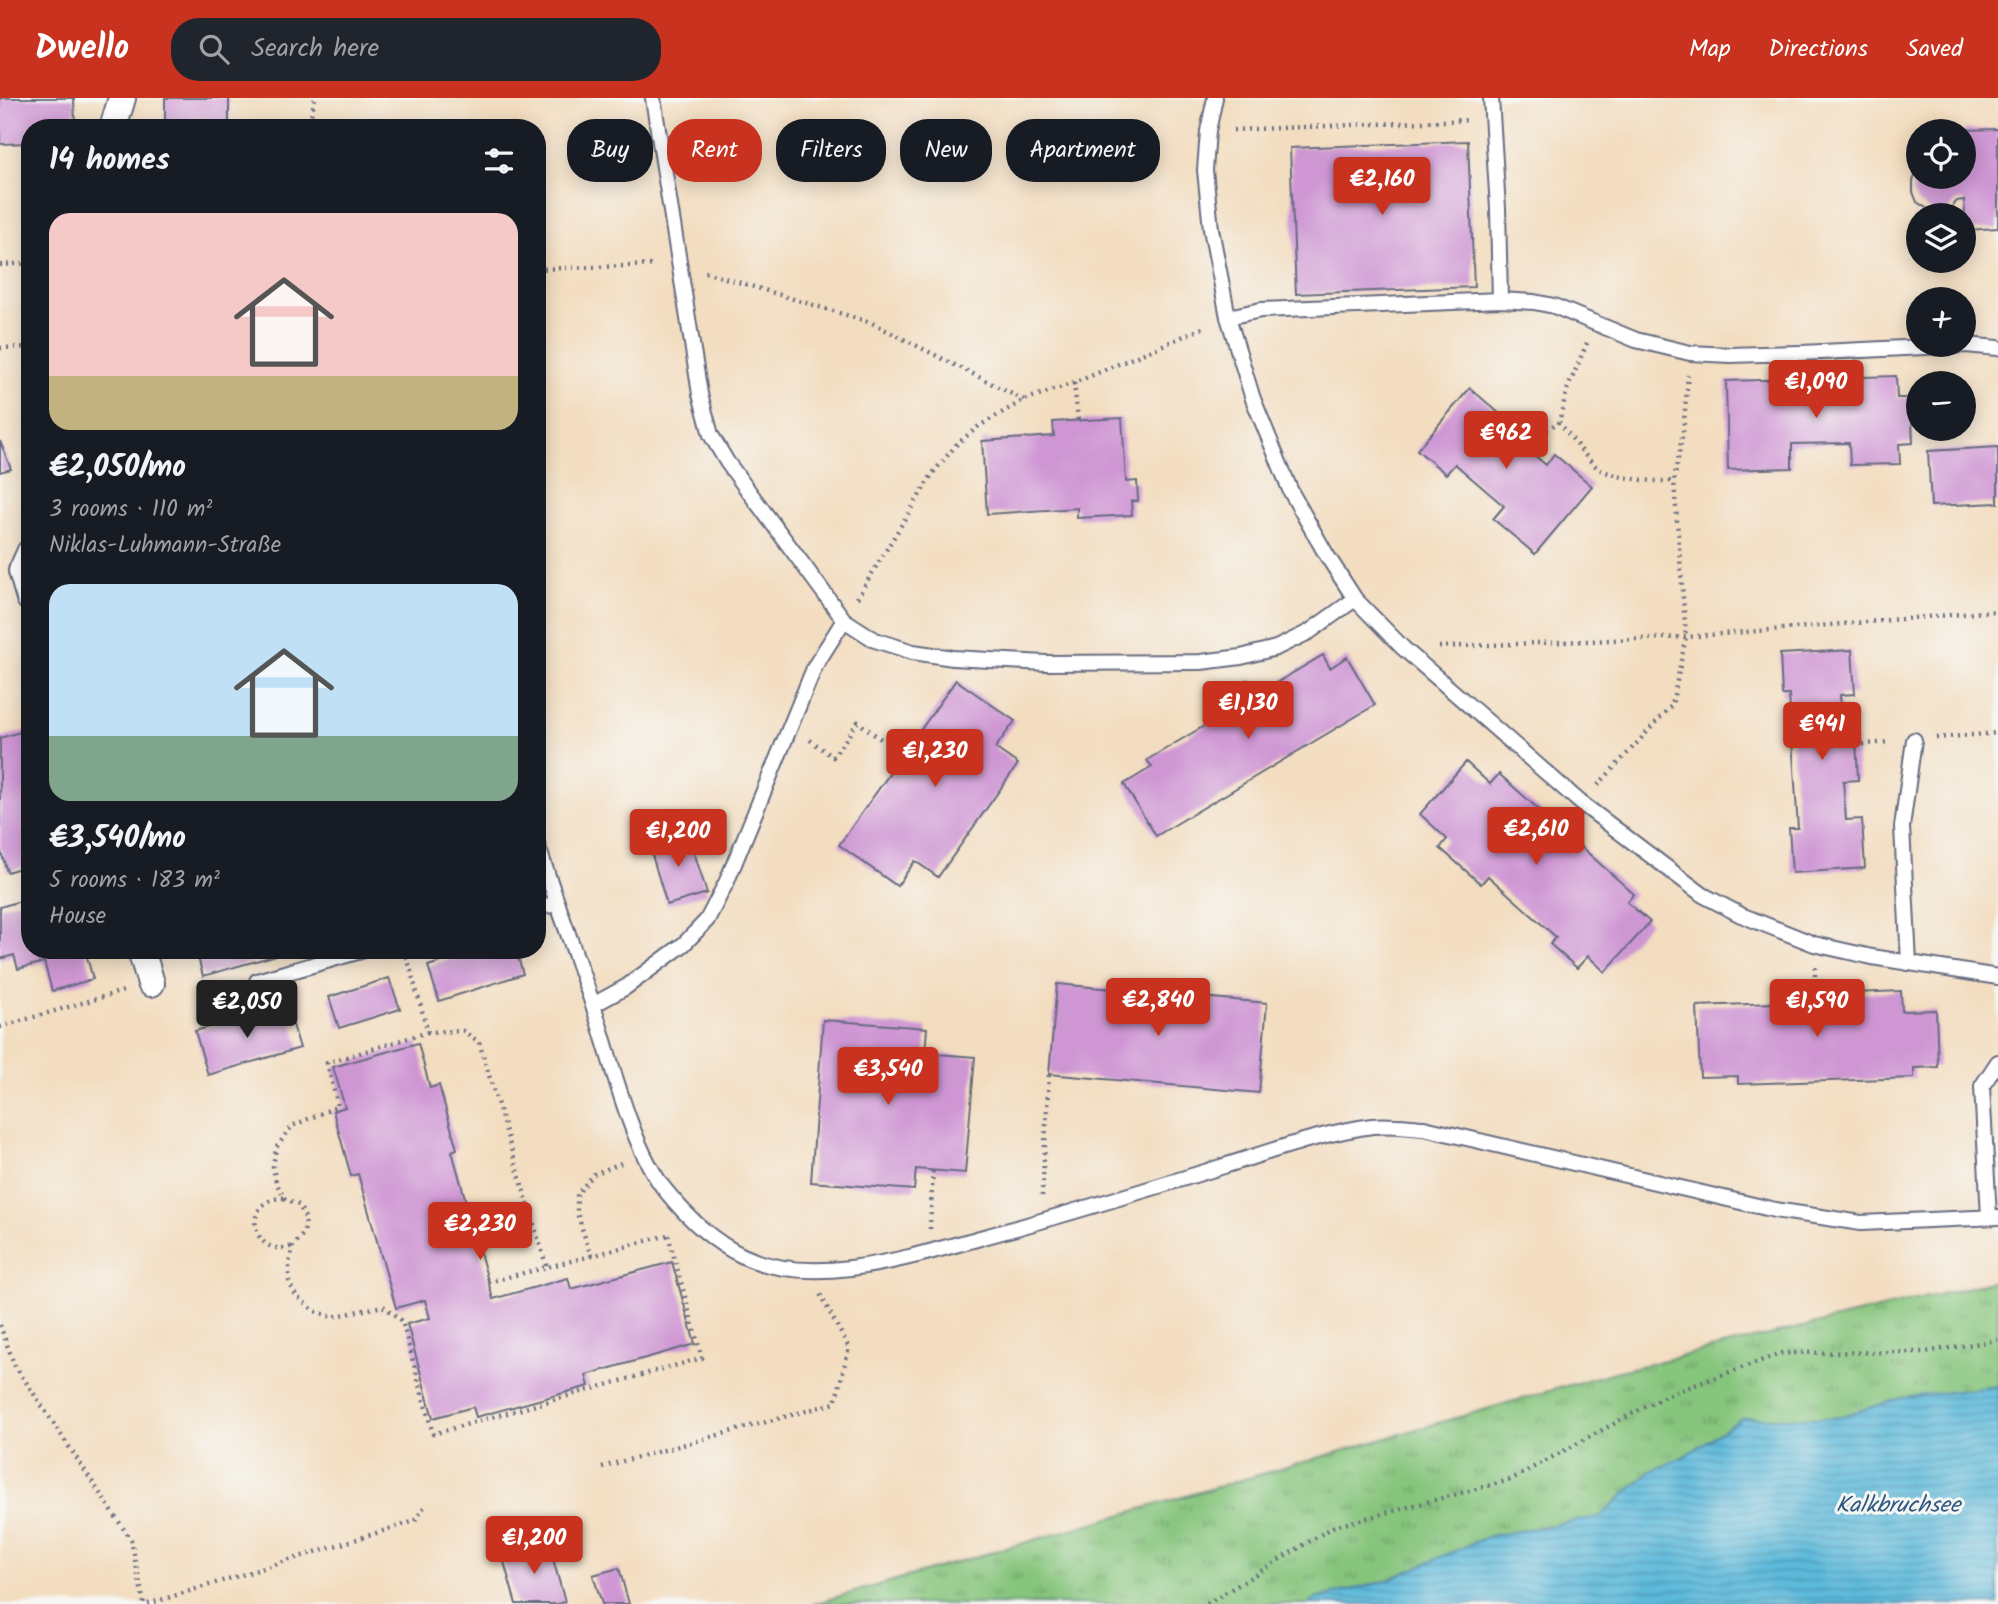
<!DOCTYPE html>
<meta charset="utf-8">
<style>
body{margin:0;font-family:Kalam,sans-serif;background:#20242c;color:#f1f3f6;height:100vh;display:flex;flex-direction:column;font-size:26px;white-space:nowrap}
*{box-sizing:border-box;margin:0}
p{font-size:23px;color:#9ea1a6}
.icon{flex:none;width:38px;height:38px;fill:none;stroke:currentColor;stroke-width:2;stroke-linecap:round;stroke-linejoin:round}
.map{position:relative;flex:1;overflow:hidden}
.side{position:absolute;left:21px;top:21px;width:525px;height:840px;display:flex;flex-direction:column;background:#171b24;border-radius:28px;box-shadow:0 4px 18px #0003}
.side>*{flex:none}
.guide{position:absolute;left:567px;top:21px;width:665px;height:63px;display:flex;gap:14px}
.buttons{position:absolute;left:1906px;top:21px;display:grid;gap:14px}
.buttons a{display:grid;place-items:center;width:70px;height:70px;border-radius:50%;background:#171b24;box-shadow:0 4px 18px #0003;font-size:35px}
.price{position:absolute;translate:-50% -60px;padding:0 16px;border-radius:7px;background:#c8321e;color:#fff;font-size:23px;line-height:46px;filter:drop-shadow(0 2px 4px #0008)}
.price::after{content:'';position:absolute;left:50%;top:42px;width:21px;height:16px;margin-left:-10px;background:inherit;clip-path:polygon(0 0,100% 0,50% 100%)}
.price.active{background:#222;color:#fff}
ul{padding:0;list-style:none}
li{display:grid;align-content:center;gap:14px;height:371px;padding:0 28px}
li span{display:grid;place-items:center;height:217px;border-radius:21px;color:#555}
li>.icon{margin-inline-start:auto}
span .icon{width:126px;height:126px;fill:#fffc;stroke-width:1}
li b{font-size:30px}
h2{display:flex;justify-content:space-between;align-items:center;height:84px;padding:0 28px;font-size:30px}
.tag{padding:0 24px;border-radius:28px;background:#171b24;box-shadow:0 4px 18px #0003;font-size:24px;line-height:63px}
.tag.active{background:#c8321e;color:#fff}
header{display:flex;align-items:center;gap:42px;box-sizing:border-box;height:98px;padding:0 35px;background:#c8321e;color:#fff}
header strong{font-size:33px}
nav{display:flex;gap:38px;margin-inline-start:auto;font-size:24px}
.search{width:490px;height:63px;background:#20242c;display:flex;align-items:center;gap:18px;box-sizing:border-box;padding:0 24px;border-radius:28px;color:#9ea1a6;font-size:26px}
.map>svg:first-child{display:block}
.grass{fill:url(#grass-tufts);stroke:#507a6d;stroke-width:2}
.water{fill:url(#water-rules);stroke:#3c749c;stroke-width:2}
.building{fill:#cf96d4}
.lines{fill:none;stroke-linecap:round;stroke-linejoin:round}
.service-casing{stroke:#676c80;stroke-width:18}
.minor-casing{stroke:#676c80;stroke-width:30}
.path{stroke:#676c80;stroke-width:4.5;stroke-dasharray:2 5;stroke-linecap:butt}
.service{stroke:#fff;stroke-width:14}
.minor{stroke:#fff;stroke-width:26}
.labels{text-anchor:middle;stroke-width:6;stroke-linejoin:round;paint-order:stroke}
.water-label{font-size:23px;font-style:italic;fill:#2f5984;stroke:#f6f6f2}
</style>
<header>
<strong>Dwello</strong>
<div class="search"><svg class="icon" aria-label="search" viewBox="0 0 24 24"><circle cx="10" cy="10" r="6"/><path d="M15 15l6 6"/></svg>Search here</div>
<nav><a>Map</a><a>Directions</a><a>Saved</a></nav>
</header>
<div class="map">
<svg width="1998" height="1506" viewBox="0 0 1998 1506">
<defs>
<pattern id="grass-tufts" width="24" height="20" patternUnits="userSpaceOnUse" patternTransform="scale(1.75)"><rect width="24" height="20" fill="#86c57c"/><path d="M3 7l-1-3M5 7V3M7 7l1-3M15 17l-1-3M17 17v-4M19 17l1-3" fill="none" stroke="#6da069"/></pattern>
<pattern id="water-rules" width="6" height="5" patternUnits="userSpaceOnUse" patternTransform="scale(1.75)"><rect width="6" height="5" fill="#5dbadb"/><path d="M0 2.5h6" fill="none" stroke="#4c98b5"/></pattern>
</defs>
<rect width="100%" height="100%" fill="#f6f6f2"/>
<filter id="ink" filterUnits="userSpaceOnUse"><feTurbulence type="fractalNoise" baseFrequency=".0143" numOctaves="2"/><feDisplacementMap in="SourceGraphic" scale="14" xChannelSelector="R" yChannelSelector="G"/><feConvolveMatrix kernelMatrix="1 2 1 2 8 2 1 2 1" color-interpolation-filters="sRGB"/></filter>
<filter id="wash" filterUnits="userSpaceOnUse"><feTurbulence type="fractalNoise" baseFrequency=".00686" numOctaves="4" result="noise"/><feDisplacementMap in="SourceGraphic" scale="28" xChannelSelector="R" yChannelSelector="G"/><feGaussianBlur stdDeviation="1.57" result="paint"/><feColorMatrix in="noise" values="0 0 0 0 0 0 0 0 0 0 0 0 0 0 0 0 0 1.4 0 .05"/><feComposite in="paint" operator="in"/></filter>
<g filter="url(#wash)">
<rect width="100%" height="100%" fill="#f3ddc0"/>
<polygon class="grass" points="1998,1182 1998,1506 813,1506 1611,1275"/>
<polygon class="water" points="1998,1288 1998,1506 1308,1506 1315,1501 1386,1483 1489,1438 1599,1419 1651,1373 1683,1359 1742,1320 1835,1320 1902,1300"/>
<g id="blocks">
<g class="building">
<polygon points="0,0 74,0 75,28 30,30 30,45 0,46"/>
<rect x="165" y="0" width="64" height="30"/>
<polygon points="1998,31 1998,130 1966,132 1964,102 1957,103 1948,113 1934,115 1917,104 1913,94 1913,83 1918,70 1918,79 1964,79 1964,32"/>
<polygon points="1468,43 1474,189 1296,196 1290,50"/>
<polygon points="1896,278 1897,300 1911,300 1913,345 1899,346 1900,366 1850,367 1849,345 1792,346 1792,370 1728,372 1726,283"/>
<polygon points="1470,290 1500,316 1494,323 1546,367 1554,356 1592,388 1535,456 1493,421 1504,408 1455,366 1446,376 1417,352"/>
<polygon points="1122,320 1126,384 1137,383 1138,403 1131,403 1132,417 1077,420 1077,410 987,416 982,343 1054,338 1053,324"/>
<polygon points="0,343 11,371 0,374"/>
<polygon points="1998,349 1998,405 1931,408 1928,353"/>
<polygon points="1852,552 1855,596 1840,597 1842,641 1856,640 1858,682 1843,683 1846,722 1862,721 1865,770 1792,775 1789,730 1798,730 1789,597 1782,597 1780,556"/>
<polygon points="1323,557 1330,570 1347,559 1375,607 1156,738 1124,686 1152,669 1147,662"/>
<polygon points="956,582 1015,623 995,650 1018,666 938,779 915,763 897,788 839,747"/>
<polygon points="27,632 30,639 30,767 7,774 0,750 0,640"/>
<polygon points="1466,664 1490,686 1499,676 1634,796 1627,804 1650,824 1605,874 1588,858 1577,870 1550,846 1556,839 1488,778 1481,786 1440,750 1447,741 1420,716"/>
<polygon points="688,735 707,795 667,807 649,747"/>
<polygon points="30,800 30,852 85,852 93,881 52,893 44,864 18,871 14,857 0,861 0,809"/>
<polygon points="196,852 291,852 291,853 203,878"/>
<polygon points="479,852 516,852 523,876 439,903 428,868"/>
<polygon points="389,880 400,911 339,930 329,899"/>
<polygon points="1057,886 1267,905 1259,995 1049,976"/>
<polygon points="1830,888 1830,896 1901,893 1902,913 1936,912 1938,969 1914,970 1914,980 1738,986 1738,978 1700,979 1697,908 1799,904 1799,890"/>
<polygon points="287,907 300,950 208,977 195,933"/>
<polygon points="823,922 927,930 925,955 975,959 965,1075 916,1071 914,1092 811,1084"/>
<polygon points="418,945 430,990 439,987 457,1051 452,1053 493,1201 568,1180 571,1191 672,1164 695,1246 586,1277 589,1288 476,1319 473,1309 433,1320 407,1226 430,1220 425,1202 396,1210 358,1076 351,1078 333,1013 345,1009 333,969"/>
<polygon points="548,1443 565,1504 558,1506 516,1506 502,1457"/>
<polygon points="619,1470 629,1506 602,1506 593,1477"/>
</g>
</g>
</g>
<g filter="url(#ink)">
<use href="#blocks" fill-opacity="0" stroke="#676c80" stroke-width="2"/>
<g class="lines">
<defs>
<g id="service">
<polyline points="653,0 700,296 711,337 727,364 844,522 875,542 913,554 953,560 1046,565 1201,564 1241,559 1276,550 1309,534 1355,501"/>
<polyline points="1215,0 1208,33 1205,72 1211,131 1228,219 1253,301 1291,394 1326,456 1355,501 1403,550 1581,705 1703,797 1741,817 1814,846 1872,859 1998,879"/>
<polyline points="1491,0 1498,111 1500,202"/>
<polyline points="1228,219 1261,212 1500,202 1534,204 1554,208 1636,242 1690,255 1730,257 1801,255 1966,247 1998,250"/>
<path d="M844,522l-29,46 -88,215 -20,39 -23,24 -58,43 -33,18c18,54 38,143 73,186 21,26 47,51 77,65 70,33 167,1 237,-18 82,-22 163,-47 244,-72 48,-15 97,-33 148,-40 16,-2 36,1 52,2l351,82 86,13 137,-6"/>
<polyline points="537,746 558,807"/>
<polyline points="537,808 558,807 593,907"/>
<polyline points="1909,865 1902,729 1914,642"/>
<polyline points="257,883 364,852"/>
<polyline points="1989,1119 1982,988 1998,964"/>
</g>
<g id="minor">
<polyline points="113,30 122,0"/>
<polyline points="30,455 22,473 30,500"/>
<polyline points="141,852 151,885"/>
</g>
</defs>
<use href="#service" class="service-casing"/>
<use href="#minor" class="minor-casing"/>
<g class="path">
<polyline points="308,30 315,0"/>
<polyline points="1233,32 1469,22"/>
<polyline points="0,167 30,165"/>
<polyline points="537,171 655,167"/>
<polyline points="705,174 872,225 1024,302"/>
<path d="M1587,245l-20,47 -8,32c9,11 29,39 39,46 17,11 57,14 76,13"/>
<polyline points="0,250 30,249"/>
<polyline points="1074,285 1078,322"/>
<polyline points="1523,347 1559,324"/>
<polyline points="857,500 933,375 957,346 979,328 1024,302 1074,285 1205,229"/>
<polyline points="1439,549 1686,539 1998,513"/>
<polyline points="1246,581 1251,600"/>
<polyline points="1936,640 1998,635"/>
<polyline points="810,642 833,659 858,624 902,657"/>
<polyline points="1856,647 1889,644"/>
<polyline points="1598,687 1672,607 1686,539 1674,383 1683,334 1688,277"/>
<polyline points="1558,729 1565,721"/>
<polyline points="405,852 428,934 463,933 479,944 547,1170"/>
<polyline points="1815,869 1815,889"/>
<polyline points="0,929 123,893"/>
<polyline points="428,934 327,965 338,1008 292,1028 276,1050 273,1069 276,1084 284,1100 299,1107 306,1121 304,1135 293,1148 289,1165 289,1185 297,1199 315,1213 332,1219 383,1208 402,1223 433,1336 702,1260 668,1137"/>
<polyline points="1042,1098 1049,976"/>
<path d="M284,1100c-45,0 -33,63 9,48"/>
<polyline points="930,1131 933,1072"/>
<polyline points="591,1158 668,1137"/>
<polyline points="488,1184 591,1158 577,1115 577,1096 594,1076 621,1065"/>
<polyline points="0,1227 14,1266 131,1442 144,1506"/>
<polyline points="602,1369 835,1305 849,1250 819,1194"/>
<polyline points="148,1506 415,1423 424,1409"/>
<polyline points="1207,1506 1333,1429 1510,1382 1665,1298 1782,1255 1925,1254 1998,1242"/>
</g>
<use href="#service" class="service"/>
<use href="#minor" class="minor"/>
</g>
</g>
<g class="labels">
<g class="water-label">
<text x="1898" y="1414">Kalkbruchsee</text>
</g>
</g>
</svg>
<div class="buttons">
<a><svg class="icon" aria-label="locate" viewBox="0 0 24 24"><circle cx="12" cy="12" r="6"/><path d="M12 2v4M12 18v4M2 12h4M18 12h4"/></svg></a>
<a><svg class="icon" aria-label="layers" viewBox="0 0 24 24"><path d="M12 4l9 5-9 5-9-5zM3 14l9 5 9-5"/></svg></a>
<a>+</a>
<a>−</a>
</div>
<b class="price" style="left:1382px;top:119px">€2,160</b>
<b class="price" style="left:1816px;top:322px">€1,090</b>
<b class="price" style="left:1506px;top:373px">€962</b>
<b class="price" style="left:1248px;top:643px">€1,130</b>
<b class="price" style="left:1822px;top:664px">€941</b>
<b class="price" style="left:935px;top:691px">€1,230</b>
<b class="price" style="left:1536px;top:769px">€2,610</b>
<b class="price" style="left:678px;top:771px">€1,200</b>
<b class="price" style="left:1158px;top:940px">€2,840</b>
<b class="price" style="left:1817px;top:941px">€1,590</b>
<b class="price active" style="left:247px;top:942px">€2,050</b>
<b class="price" style="left:888px;top:1009px">€3,540</b>
<b class="price" style="left:480px;top:1164px">€2,230</b>
<b class="price" style="left:534px;top:1478px">€1,200</b>
<div class="guide">
<a class="tag">Buy</a>
<a class="tag active">Rent</a>
<a class="tag">Filters</a>
<a class="tag">New</a>
<a class="tag">Apartment</a>
</div>
<section class="side">
<h2>14 homes<svg class="icon" aria-label="filters" viewBox="0 0 24 24"><path d="M4 7h16M4 17h16"/><circle cx="9" cy="7" r="2"/><circle cx="15" cy="17" r="2"/></svg></h2>
<ul>
<li><span style="background:linear-gradient(#f6c9c9 75%,#c2b280 0)"><svg class="icon" aria-label="home" viewBox="0 0 24 24"><path d="M3 11l9-7 9 7M6 9v11h12V9"/></svg></span><div><b>€2,050/mo</b><p>3 rooms · 110 m²</p><p>Niklas-Luhmann-Straße</p></div></li>
<li><span style="background:linear-gradient(#bfe0f5 70%,#7fa58c 0)"><svg class="icon" aria-label="home" viewBox="0 0 24 24"><path d="M3 11l9-7 9 7M6 9v11h12V9"/></svg></span><div><b>€3,540/mo</b><p>5 rooms · 183 m²</p><p>House</p></div></li>
</ul>
</section>
</div>
